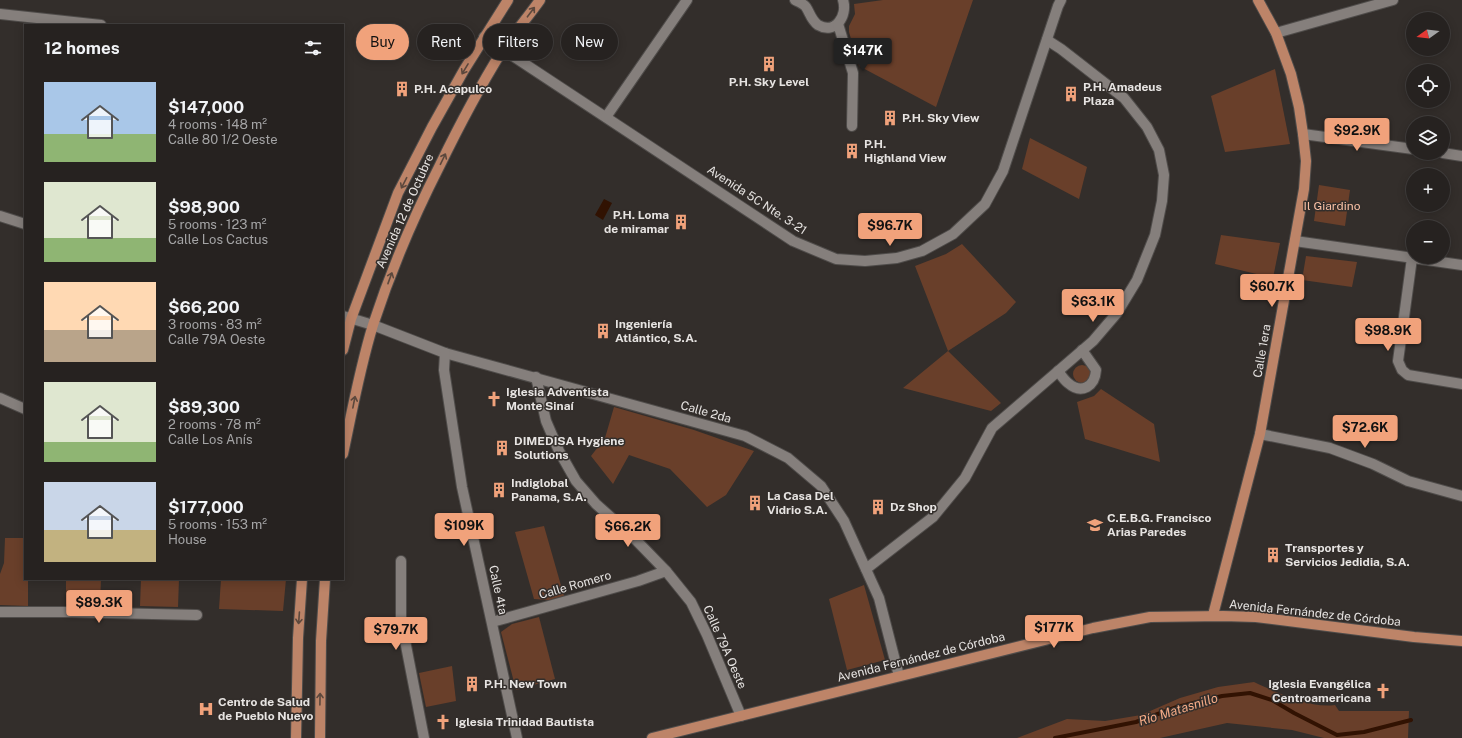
<!DOCTYPE html>
<meta charset="utf-8">
<style>
body{margin:0;font-family:"Public Sans",sans-serif;background:#2e2a29;color:#f1f3f6;height:100vh;display:flex;flex-direction:column;font-size:15px;white-space:nowrap}
*{box-sizing:border-box;margin:0}
p{font-size:13px;color:#a4a4a5}
.icon{flex:none;width:22px;height:22px;fill:none;stroke:currentColor;stroke-width:2;stroke-linecap:round;stroke-linejoin:round}
.map{position:relative;flex:1;overflow:hidden}
.drawer{position:absolute;left:24px;top:24px;width:320px;height:556px;display:flex;flex-direction:column;background:#262220;border-radius:0px;box-shadow:0 2px 10px #0003,0 0 0 1px #423f3e}
.drawer>*{flex:none}
.banner{position:absolute;left:356px;top:24px;width:380px;height:36px;display:flex;gap:8px}
.needle{width:26px;rotate:255deg}
.tools{position:absolute;left:1406px;top:12px;display:grid;gap:8px}
.tools a{display:grid;place-items:center;width:44px;height:44px;border-radius:50%;background:#262220;box-shadow:0 2px 10px #0003,0 0 0 1px #423f3e;font-size:20px}
.price{position:absolute;translate:-50% -34px;padding:0 9px;border-radius:4px;background:#f1a27b;color:#111;font-size:13px;line-height:26px;filter:drop-shadow(0 1px 2px #0008)}
.price::after{content:'';position:absolute;left:50%;top:24px;width:12px;height:9px;margin-left:-6px;background:inherit;clip-path:polygon(0 0,100% 0,50% 100%)}
.price.selected{background:#222;color:#fff}
ul{padding:0;list-style:none}
li{display:flex;align-items:center;gap:12px;height:100px;padding:0 20px}
li span{display:grid;place-items:center;flex:none;width:112px;height:80px;border-radius:0px;color:#555}
li>.icon{margin-inline-start:auto}
span .icon{width:48px;height:48px;fill:#fffc;stroke-width:1}
li b{font-size:17px}
h2{display:flex;justify-content:space-between;align-items:center;height:48px;padding:0 20px;font-size:17px}
.chip{padding:0 14px;border-radius:18px;background:#262220;box-shadow:0 2px 10px #0003,0 0 0 1px #423f3e;font-size:14px;line-height:36px}
.chip.selected{background:#f1a27b;color:#111}
.map>svg:first-child{display:block}
.green{fill:#693f2a}
.water{fill:#311202}
.lines{fill:none;stroke-linecap:round;stroke-linejoin:round}
.stream{stroke:#311202;stroke-width:4}
.minor-casing{stroke:#4f4c4a;stroke-width:12}
.major-casing{stroke:#4f4c4a;stroke-width:12}
.minor{stroke:#857f7c;stroke-width:10}
.major{stroke:#bd8468;stroke-width:10}
.oneway{stroke:#5c483d}
.labels{text-anchor:middle;stroke-width:3;stroke-linejoin:round;paint-order:stroke}
.poi-label{font-size:12px;font-weight:bold;fill:#e7e4e2;stroke:#332e2b;text-anchor:start}
.street-label{font-size:12px;fill:#e7e4e2;stroke:#332e2b}
.park-label{font-size:12px;fill:#f9c0a5;stroke:#332e2b}
.water-label{font-size:13px;font-style:italic;fill:#f4aa86;stroke:#332e2b}
</style>
<div class="map">
<svg width="1462" height="738" viewBox="0 0 1462 738">
<rect width="100%" height="100%" fill="#332e2b"/>
<g class="green">
<polygon points="883,0 973,0 936,107 859,66 849,32 849,26 855,14 854,4"/>
<polygon points="1275,69 1290,144 1225,152 1211,96"/>
<polygon points="1030,138 1087,167 1079,199 1022,169"/>
<polygon points="1319,185 1350,190 1345,226 1314,221"/>
<polygon points="1221,235 1280,243 1273,278 1215,264"/>
<polygon points="962,244 1016,302 1006,313 948,351 1001,403 991,411 903,388 948,351 915,266 946,254"/>
<polygon points="1306,256 1357,262 1352,287 1302,280"/>
<circle cx="1082" cy="374" r="9"/>
<polygon points="1101,389 1154,424 1160,462 1085,439 1077,402 1094,396"/>
<polygon points="614,407 694,430 754,451 726,495 707,507 670,469 629,455 613,484 591,456 605,438"/>
<polygon points="544,526 564,596 549,600 534,599 515,532"/>
<polygon points="5,538 25,538 25,579 28,579 28,606 0,605 0,574 4,563"/>
<polygon points="66,579 101,579 100,604 66,604"/>
<polygon points="141,579 179,579 178,607 140,606"/>
<polygon points="221,579 286,579 283,611 219,609"/>
<polygon points="864,585 885,660 847,670 829,599"/>
<polygon points="539,617 555,679 516,690 501,632 512,624"/>
<polygon points="452,666 456,701 426,707 419,673"/>
<path d="M1254,682c22,10 57,27 81,23l4,6h70l-1,27h-84l-32,-8 -65,-7 -67,15h-143l50,-19 38,2 36,-6 39,-17 38,-11z"/>
</g>
<polygon class="water" points="604,199 612,203 603,220 595,215"/>
<g class="lines">
<polyline class="stream" points="1055,738 1136,722 1177,707 1222,696 1250,693 1272,700 1294,713 1337,735 1364,732 1411,720"/>
<defs>
<g id="minor">
<path d="M795,0c4,2 9,4 11,7 4,6 5,13 12,18 17,10 30,-9 25,-25"/>
<polyline points="0,14 101,25"/>
<polyline points="838,24 853,73 852,126"/>
<polyline points="1276,33 1393,0"/>
<polyline points="484,37 793,241 836,259 865,261 897,258 922,251 953,234 985,204 1003,171 1058,6 1061,0"/>
<polyline points="606,117 687,0"/>
<polyline points="1303,134 1413,149"/>
<polyline points="1443,153 1462,156"/>
<polyline points="0,216 25,224"/>
<polyline points="1295,241 1462,265"/>
<polyline points="1412,258 1398,361 1402,370 1408,375 1462,384"/>
<polyline points="343,316 373,325 445,353 745,436 788,458 821,486 844,521 879,598 899,676"/>
<polyline points="445,353 444,370 462,487 517,738"/>
<path d="M1058,371c3,4 6,9 10,12 14,12 27,3 28,-13l-14,-20"/>
<polyline points="536,377 546,421 559,451 576,481 596,504 633,537 666,571 691,602 707,635 741,716"/>
<polyline points="0,398 25,409"/>
<polyline points="1260,434 1330,448 1373,464 1408,481 1462,496"/>
<polyline points="401,561 401,620 424,738"/>
<polyline points="866,569 933,517 965,478 992,428 1093,341 1117,313 1137,280 1155,235 1162,201 1164,175 1159,150 1147,127 1124,98 1061,49 1047,40"/>
<polyline points="0,612 64,612 197,615"/>
<polyline points="492,622 638,581 666,571"/>
</g>
<g id="major">
<polyline points="343,350 351,319 398,193 432,127 464,70 508,0"/>
<path d="M343,454c9,-43 17,-87 30,-129 18,-55 41,-109 67,-160 19,-39 39,-77 62,-114 12,-18 26,-34 38,-51"/>
<polyline points="1213,615 1260,434 1304,189 1306,161 1303,134 1299,107 1291,74 1276,33 1258,0"/>
<polyline points="296,738 298,638 302,579"/>
<polyline points="320,738 321,641 325,579"/>
<polyline points="652,738 1093,628 1150,617 1223,616 1256,617 1414,637 1462,641"/>
</g>
</defs>
<use href="#minor" class="minor-casing"/>
<use href="#major" class="major-casing"/>
<use href="#minor" class="minor"/>
<use href="#major" class="major"/>
</g>
<defs><path id="oneway-shaft" d="M-6 0H5M1.5-3L5.5 0L1.5 3" fill="none" stroke-width="1.6" stroke-linecap="round" stroke-linejoin="round"/></defs>
<g class="oneway">
<use href="#oneway-shaft" transform="translate(531 12) rotate(-53)"/>
<use href="#oneway-shaft" transform="translate(465 69) rotate(121)"/>
<use href="#oneway-shaft" transform="translate(443 159) rotate(-64)"/>
<use href="#oneway-shaft" transform="translate(404 183) rotate(117)"/>
<use href="#oneway-shaft" transform="translate(390 278) rotate(-70)"/>
<use href="#oneway-shaft" transform="translate(354 402) rotate(-79)"/>
<use href="#oneway-shaft" transform="translate(299 618) rotate(94)"/>
<use href="#oneway-shaft" transform="translate(320 699) rotate(-89)"/>
</g>
<defs>
<symbol id="building-bare" viewBox="-9 -9 18 18"><path d="M-4-6H4V6H1V3H-1V6H-4ZM-2.5-4.3h1.7v1.8h-1.7ZM.8-4.3h1.7v1.8H.8ZM-2.5-1h1.7V.8h-1.7ZM.8-1h1.7V.8H.8Z" fill="#f1a27b" stroke="#332e2b" stroke-width="2.5" paint-order="stroke"/></symbol>
<symbol id="church-bare" viewBox="-9 -9 18 18"><path d="M-1.2-6h2.4v3.5h3.3v2.4h-3.3V6h-2.4V-.1h-3.3v-2.4h3.3Z" fill="#f1a27b" stroke="#332e2b" stroke-width="2.5" paint-order="stroke"/></symbol>
<symbol id="school-bare" viewBox="-9 -9 18 18"><path d="M0-5L7-2L0 1L-7-2ZM-4 1L0 2.5L4 1V4Q0 6-4 4Z" fill="#f1a27b" stroke="#332e2b" stroke-width="2.5" paint-order="stroke"/></symbol>
<symbol id="hospital-bare" viewBox="-9 -9 18 18"><path d="M-5-5h3v3.5h4V-5h3V5h-3V1.5h-4V5h-3Z" fill="#f1a27b" stroke="#332e2b" stroke-width="2.5" paint-order="stroke"/></symbol>
</defs>
<g fill-rule="evenodd">
<use href="#building-bare" x="758" y="53" width="22" height="22"/>
<use href="#building-bare" x="391" y="78" width="22" height="22"/>
<use href="#building-bare" x="1060" y="83" width="22" height="22"/>
<use href="#building-bare" x="879" y="107" width="22" height="22"/>
<use href="#building-bare" x="841" y="140" width="22" height="22"/>
<use href="#building-bare" x="670" y="211" width="22" height="22"/>
<use href="#building-bare" x="592" y="320" width="22" height="22"/>
<use href="#church-bare" x="483" y="388" width="22" height="22"/>
<use href="#building-bare" x="491" y="437" width="22" height="22"/>
<use href="#building-bare" x="488" y="479" width="22" height="22"/>
<use href="#building-bare" x="744" y="492" width="22" height="22"/>
<use href="#building-bare" x="867" y="496" width="22" height="22"/>
<use href="#school-bare" x="1084" y="514" width="22" height="22"/>
<use href="#building-bare" x="1262" y="544" width="22" height="22"/>
<use href="#building-bare" x="461" y="673" width="22" height="22"/>
<use href="#church-bare" x="1372" y="680" width="22" height="22"/>
<use href="#hospital-bare" x="195" y="698" width="22" height="22"/>
<use href="#church-bare" x="432" y="711" width="22" height="22"/>
</g>
<g class="labels">
<g class="poi-label">
<text x="769" y="86" text-anchor="middle">P.H. Sky Level</text>
<text x="1083" y="91">P.H. Amadeus<tspan x="1083" dy="14">Plaza</tspan></text>
<text x="414" y="93">P.H. Acapulco</text>
<text x="902" y="122">P.H. Sky View</text>
<text x="864" y="148">P.H.<tspan x="864" dy="14">Highland View</tspan></text>
<text x="669" y="219" text-anchor="end">P.H. Loma<tspan x="669" dy="14">de miramar</tspan></text>
<text x="615" y="328">Ingeniería<tspan x="615" dy="14">Atlántico, S.A.</tspan></text>
<text x="506" y="396">Iglesia Adventista<tspan x="506" dy="14">Monte Sinaí</tspan></text>
<text x="514" y="445">DIMEDISA Hygiene<tspan x="514" dy="14">Solutions</tspan></text>
<text x="511" y="487">Indiglobal<tspan x="511" dy="14">Panama, S.A.</tspan></text>
<text x="767" y="500">La Casa Del<tspan x="767" dy="14">Vidrio S.A.</tspan></text>
<text x="890" y="511">Dz Shop</text>
<text x="1107" y="522">C.E.B.G. Francisco<tspan x="1107" dy="14">Arias Paredes</tspan></text>
<text x="1285" y="552">Transportes y<tspan x="1285" dy="14">Servicios Jedidia, S.A.</tspan></text>
<text x="484" y="688">P.H. New Town</text>
<text x="1371" y="688" text-anchor="end">Iglesia Evangélica<tspan x="1371" dy="14">Centroamericana</tspan></text>
<text x="218" y="706">Centro de Salud<tspan x="218" dy="14">de Pueblo Nuevo</tspan></text>
<text x="455" y="726">Iglesia Trinidad Bautista</text>
</g>
<g class="street-label">
<text transform="translate(757 200) rotate(33)" y="4">Avenida 5C Nte. 3-21</text>
<text transform="translate(405 211) rotate(-66)" y="4">Avenida 12 de Octubre</text>
<text transform="translate(1262 351) rotate(-80)" y="4">Calle 1era</text>
<text transform="translate(706 412) rotate(16)" y="4">Calle 2da</text>
<text transform="translate(575 585) rotate(-16)" y="4">Calle Romero</text>
<text transform="translate(498 590) rotate(78)" y="4">Calle 4ta</text>
<text transform="translate(1315 613) rotate(6)" y="4">Avenida Fernández de Córdoba</text>
<text transform="translate(725 647) rotate(66)" y="4">Calle 79A Oeste</text>
<text transform="translate(921 657) rotate(-14)" y="4">Avenida Fernández de Córdoba</text>
</g>
<g class="park-label">
<text x="1332" y="210">Il Giardino</text>
</g>
<g class="water-label">
<text transform="translate(1178 709) rotate(-17)" y="5">Río Matasnillo</text>
</g>
</g>
</svg>
<div class="tools">
<a><svg class="needle" viewBox="-14 -14 28 28"><path d="M0-13l5 13h-10z" fill="#e53935"/><path d="M0 13l5-13h-10z" fill="#a4a4a5"/></svg></a>
<a><svg class="icon" aria-label="locate" viewBox="0 0 24 24"><circle cx="12" cy="12" r="6"/><path d="M12 2v4M12 18v4M2 12h4M18 12h4"/></svg></a>
<a><svg class="icon" aria-label="layers" viewBox="0 0 24 24"><path d="M12 4l9 5-9 5-9-5zM3 14l9 5 9-5"/></svg></a>
<a>+</a>
<a>−</a>
</div>
<b class="price selected" style="left:863px;top:72px">$147K</b>
<b class="price" style="left:1357px;top:152px">$92.9K</b>
<b class="price" style="left:890px;top:247px">$96.7K</b>
<b class="price" style="left:1272px;top:308px">$60.7K</b>
<b class="price" style="left:1093px;top:323px">$63.1K</b>
<b class="price" style="left:1388px;top:352px">$98.9K</b>
<b class="price" style="left:1365px;top:449px">$72.6K</b>
<b class="price" style="left:464px;top:547px">$109K</b>
<b class="price" style="left:628px;top:548px">$66.2K</b>
<b class="price" style="left:99px;top:624px">$89.3K</b>
<b class="price" style="left:1054px;top:649px">$177K</b>
<b class="price" style="left:396px;top:651px">$79.7K</b>
<div class="banner">
<a class="chip selected">Buy</a>
<a class="chip">Rent</a>
<a class="chip">Filters</a>
<a class="chip">New</a>
</div>
<section class="drawer">
<h2>12 homes<svg class="icon" aria-label="filters" viewBox="0 0 24 24"><path d="M4 7h16M4 17h16"/><circle cx="9" cy="7" r="2"/><circle cx="15" cy="17" r="2"/></svg></h2>
<ul>
<li><span style="background:linear-gradient(#a9c7e8 65%,#8fb573 0)"><svg class="icon" aria-label="home" viewBox="0 0 24 24"><path d="M3 11l9-7 9 7M6 9v11h12V9"/></svg></span><div><b>$147,000</b><p>4 rooms · 148 m²</p><p>Calle 80 1/2 Oeste</p></div></li>
<li><span style="background:linear-gradient(#dfe7d0 70%,#8fb573 0)"><svg class="icon" aria-label="home" viewBox="0 0 24 24"><path d="M3 11l9-7 9 7M6 9v11h12V9"/></svg></span><div><b>$98,900</b><p>5 rooms · 123 m²</p><p>Calle Los Cactus</p></div></li>
<li><span style="background:linear-gradient(#ffd9b3 60%,#b9a48a 0)"><svg class="icon" aria-label="home" viewBox="0 0 24 24"><path d="M3 11l9-7 9 7M6 9v11h12V9"/></svg></span><div><b>$66,200</b><p>3 rooms · 83 m²</p><p>Calle 79A Oeste</p></div></li>
<li><span style="background:linear-gradient(#dfe7d0 75%,#8fb573 0)"><svg class="icon" aria-label="home" viewBox="0 0 24 24"><path d="M3 11l9-7 9 7M6 9v11h12V9"/></svg></span><div><b>$89,300</b><p>2 rooms · 78 m²</p><p>Calle Los Anís</p></div></li>
<li><span style="background:linear-gradient(#c9d6e8 60%,#c2b280 0)"><svg class="icon" aria-label="home" viewBox="0 0 24 24"><path d="M3 11l9-7 9 7M6 9v11h12V9"/></svg></span><div><b>$177,000</b><p>5 rooms · 153 m²</p><p>House</p></div></li>
</ul>
</section>
</div>
